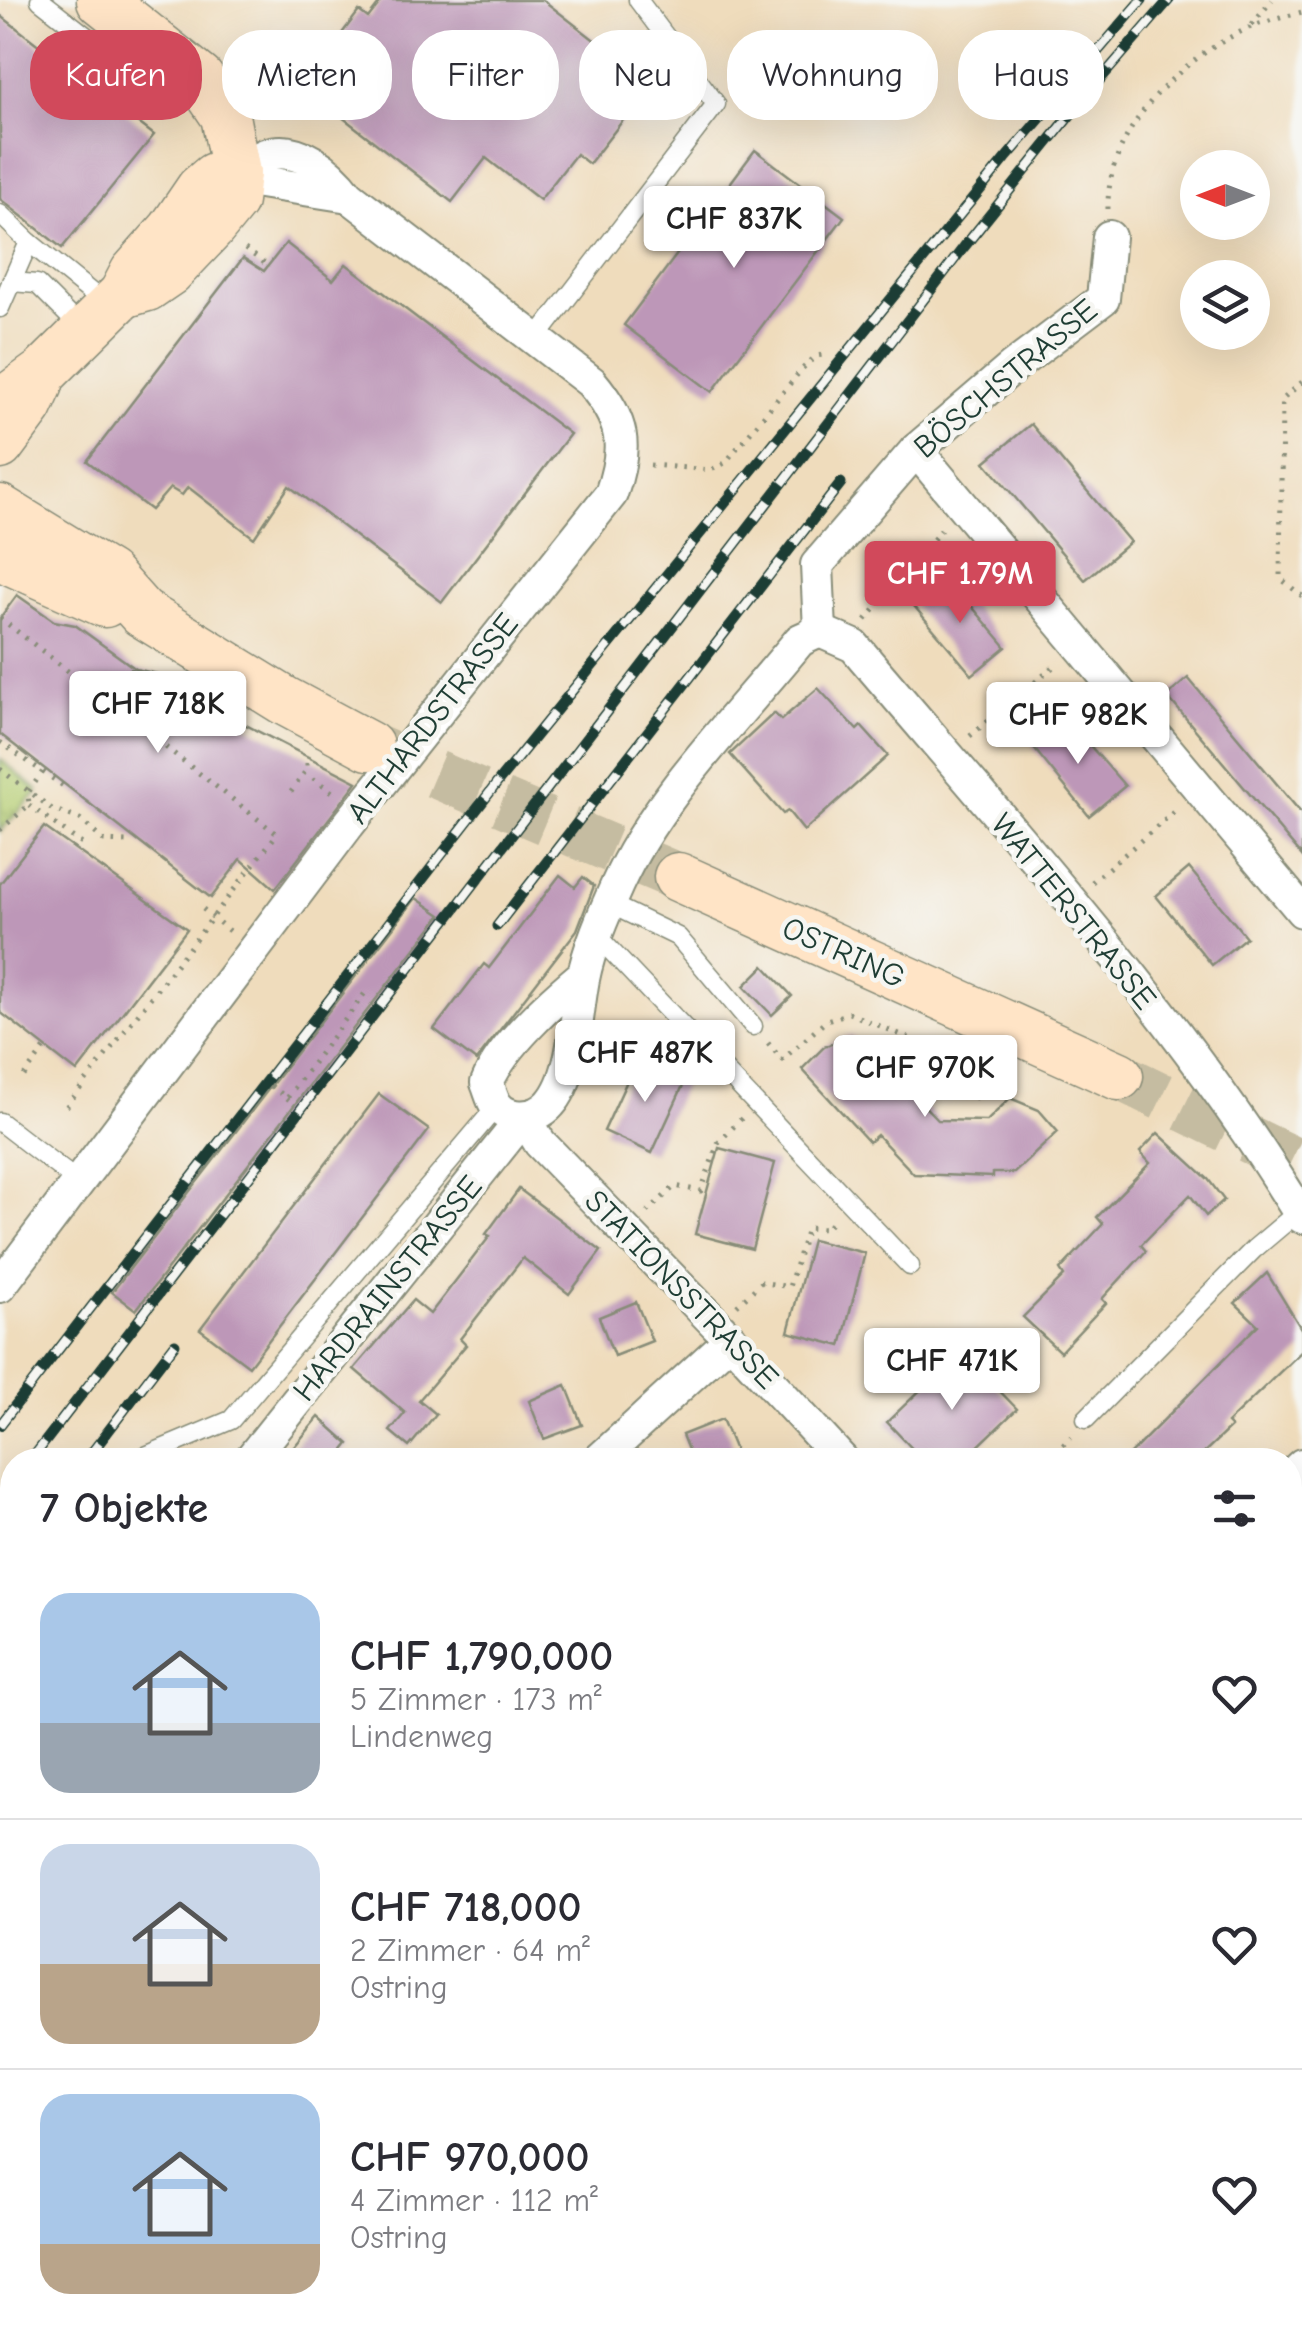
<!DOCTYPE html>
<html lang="de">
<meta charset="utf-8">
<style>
body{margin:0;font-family:"Comic Neue",sans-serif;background:#f2f2f3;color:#2b2b33;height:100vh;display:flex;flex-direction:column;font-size:38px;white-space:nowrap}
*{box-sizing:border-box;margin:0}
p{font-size:32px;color:#7c7c81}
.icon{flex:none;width:55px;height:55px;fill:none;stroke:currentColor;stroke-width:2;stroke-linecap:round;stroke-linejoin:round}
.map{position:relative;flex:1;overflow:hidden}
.panel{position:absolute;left:0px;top:1448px;width:1302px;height:892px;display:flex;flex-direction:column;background:#fff;border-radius:40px 40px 0 0;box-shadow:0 10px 40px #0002}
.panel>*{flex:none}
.banner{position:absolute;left:30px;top:30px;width:1242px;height:90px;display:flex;gap:20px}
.needle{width:65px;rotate:270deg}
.controls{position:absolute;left:1180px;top:150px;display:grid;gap:20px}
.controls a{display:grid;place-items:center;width:90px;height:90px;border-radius:50%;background:#fff;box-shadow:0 10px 40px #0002;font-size:50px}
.price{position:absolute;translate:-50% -85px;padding:0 22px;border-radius:10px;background:#fff;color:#222;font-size:32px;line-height:65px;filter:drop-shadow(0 2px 5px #0008)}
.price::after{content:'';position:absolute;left:50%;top:60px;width:30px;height:22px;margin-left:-15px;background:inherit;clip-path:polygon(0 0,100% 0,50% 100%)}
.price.selected{background:#d1495b;color:#fff}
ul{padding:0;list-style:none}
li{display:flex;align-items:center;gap:30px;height:250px;padding:0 40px}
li+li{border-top:2px solid #e1e1e2}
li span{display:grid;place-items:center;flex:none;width:280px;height:200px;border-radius:30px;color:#555}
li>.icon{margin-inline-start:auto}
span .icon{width:120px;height:120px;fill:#fffc;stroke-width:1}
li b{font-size:42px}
h2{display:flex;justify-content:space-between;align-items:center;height:120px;padding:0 40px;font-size:42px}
.pill{padding:0 35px;border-radius:40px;background:#fff;box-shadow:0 10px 40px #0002;font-size:35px;line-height:90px}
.pill.selected{background:#d1495b;color:#fff}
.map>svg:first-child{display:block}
.park{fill:url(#park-tufts);stroke:#6a8654;stroke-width:2.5}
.building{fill:#bd97b8}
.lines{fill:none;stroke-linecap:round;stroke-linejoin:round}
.secondary-tunnel{stroke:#c5bca1;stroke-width:48;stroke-dasharray:48 24;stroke-linecap:butt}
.service-casing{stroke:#878c78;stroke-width:21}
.minor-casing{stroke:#878c78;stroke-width:36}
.secondary-casing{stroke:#878c78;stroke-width:51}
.path{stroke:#878c78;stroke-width:5;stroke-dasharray:2.5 8;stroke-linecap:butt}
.service{stroke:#fff;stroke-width:18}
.minor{stroke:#fff;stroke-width:32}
.secondary{stroke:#ffe4c6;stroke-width:48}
.rail-casing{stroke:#1f3d34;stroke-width:11}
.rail{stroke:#f6f6f2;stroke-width:8;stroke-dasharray:22;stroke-linecap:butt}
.labels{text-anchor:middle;stroke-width:9;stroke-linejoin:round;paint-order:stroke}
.street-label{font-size:32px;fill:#1f3d34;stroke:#f6f6f2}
</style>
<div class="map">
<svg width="1302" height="2338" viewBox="0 0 1302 2338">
<defs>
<pattern id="park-tufts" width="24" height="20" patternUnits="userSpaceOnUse" patternTransform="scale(2.5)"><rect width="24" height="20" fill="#b6ce73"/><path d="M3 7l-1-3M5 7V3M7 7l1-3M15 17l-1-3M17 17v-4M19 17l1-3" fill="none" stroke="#93a85f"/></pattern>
</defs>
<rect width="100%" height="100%" fill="#f6f6f2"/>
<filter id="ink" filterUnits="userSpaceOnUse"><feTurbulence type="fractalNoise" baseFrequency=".01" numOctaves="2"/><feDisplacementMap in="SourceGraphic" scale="20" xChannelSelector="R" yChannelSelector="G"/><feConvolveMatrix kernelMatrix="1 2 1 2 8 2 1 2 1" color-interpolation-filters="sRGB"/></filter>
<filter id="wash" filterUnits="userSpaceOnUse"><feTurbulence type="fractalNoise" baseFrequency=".0048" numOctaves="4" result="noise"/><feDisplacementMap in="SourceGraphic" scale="40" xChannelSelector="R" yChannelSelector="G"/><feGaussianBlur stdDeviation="2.25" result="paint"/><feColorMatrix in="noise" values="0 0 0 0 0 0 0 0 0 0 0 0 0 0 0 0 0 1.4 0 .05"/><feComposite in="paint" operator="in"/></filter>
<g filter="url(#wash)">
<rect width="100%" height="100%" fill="#efdcbc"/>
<polygon class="park" points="0,759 38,791 0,831"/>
<g id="blocks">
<g class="building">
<polygon points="382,0 543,0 651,84 589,164 576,154 540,200 486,158 452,202 302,86 359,11 368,18"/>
<polygon points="0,15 154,135 62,248 0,199"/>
<polygon points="755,150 844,217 712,392 624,325"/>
<polygon points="286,243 333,280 346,264 570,434 442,602 289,486 254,538 188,487 182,495 170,488 151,510 87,461 243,258 264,271"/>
<polygon points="1031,424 1130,542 1085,580 985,462"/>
<polygon points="948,578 1006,647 972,675 914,606"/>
<polygon points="17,595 54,621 75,625 136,669 157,674 223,720 240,722 357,782 275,889 241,859 211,898 0,734 0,618"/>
<polygon points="1188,678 1302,814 1302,856 1167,696"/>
<polygon points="818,688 857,730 861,726 888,756 804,831 788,811 783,814 730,754 774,713 781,720"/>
<polygon points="1066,718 1125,786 1089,816 1032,746"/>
<polygon points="44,827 187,929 77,1072 0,1012 0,884"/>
<polygon points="1189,868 1246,937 1212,965 1156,896"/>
<polygon points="560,875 575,887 583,877 594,886 577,930 476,1061 434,1029 484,964 489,968"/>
<polygon points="416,898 441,915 136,1310 112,1292"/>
<polygon points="764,966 792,996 772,1015 744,986"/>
<polygon points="851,1035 900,1090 905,1086 938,1120 987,1121 1010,1098 1039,1110 1058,1132 1014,1173 993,1173 993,1177 914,1174 877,1135 869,1142 802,1069 824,1047"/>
<polygon points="638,1057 686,1079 652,1153 604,1131"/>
<polygon points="379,1094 429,1130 249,1366 200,1329"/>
<polygon points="1158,1133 1208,1179 1224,1200 1206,1216 1190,1195 1141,1245 1146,1251 1102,1299 1106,1303 1060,1352 1023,1317 1064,1276 1060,1270 1103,1224 1097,1217 1150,1163 1140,1152"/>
<polygon points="719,1148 775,1163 752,1249 695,1234"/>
<polygon points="519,1189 601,1251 569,1294 523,1258 460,1339 466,1345 419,1400 436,1414 409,1447 390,1431 405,1413 354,1369 413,1300 430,1314 490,1236 486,1234"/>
<polygon points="812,1240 865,1253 841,1346 788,1332"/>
<polygon points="1267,1273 1302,1330 1302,1351 1227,1423 1231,1427 1196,1460 1124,1460 1258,1325 1235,1303"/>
<polygon points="636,1302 652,1341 614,1356 599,1317"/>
<polygon points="961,1351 1017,1409 964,1460 923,1460 887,1422"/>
<polygon points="566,1385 582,1425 544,1439 529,1401"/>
<polygon points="319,1417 349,1444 336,1460 283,1460"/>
<polygon points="722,1419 739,1460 692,1460 682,1435"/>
</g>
</g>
</g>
<g filter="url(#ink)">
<use href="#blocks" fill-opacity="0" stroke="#878c78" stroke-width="2.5"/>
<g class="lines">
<g class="secondary-tunnel">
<polyline points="369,746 678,877"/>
<polyline points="1119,1076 1302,1165"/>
</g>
<defs>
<g id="service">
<polyline points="40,0 114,58 143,58 159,54"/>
<polyline points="0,214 29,242 109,307"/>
<polyline points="11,282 37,284 82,329"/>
<polyline points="0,308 29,242"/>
<polyline points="536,339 716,104 638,0"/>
<polyline points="610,904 678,937 753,1026"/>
<polyline points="598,937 910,1266"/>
<polyline points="0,1122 78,1182"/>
<polyline points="1086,1419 1254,1249 1299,1211"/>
<polyline points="136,1460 231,1420 497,1106"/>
<polyline points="0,1623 12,1607"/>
<polyline points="0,1962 12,1972"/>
<polyline points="1290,2050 1302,2034"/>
<polyline points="815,2338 823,2328"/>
</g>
<g id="minor">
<polyline points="236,173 260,182 349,196"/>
<polyline points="916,450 1302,911"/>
<path d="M820,631l34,15c154,182 324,367 448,571"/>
<polyline points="820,631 817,565 916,450 1013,367 1103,299 1109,237"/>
<path d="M583,975c-30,25 -82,72 -96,108 3,7 5,16 9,22 13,17 41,14 54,-1 25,-27 26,-90 33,-125 6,-31 21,-65 34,-94 38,-86 123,-171 183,-245l20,-9"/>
<polyline points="524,1117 540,1143 716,1324 842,1460"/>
<path d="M0,1286l348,-461 263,-331c17,-48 13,-73 -20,-112l-242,-186c-18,-24 -51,-53 -84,-41 -10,4 -20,12 -29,18"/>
<polyline points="250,1460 524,1117"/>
<polyline points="599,1460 731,1339"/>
<polyline points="1290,1476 1302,1465"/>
<polyline points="0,1794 12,1778"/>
<polyline points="1290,1867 1302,1876"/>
<polyline points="704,2328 718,2338"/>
<polyline points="461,2338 468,2328"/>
</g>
<g id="secondary">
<polyline points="101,0 200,79 225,116 236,173 233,201 211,228 169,272 147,287 123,294"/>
<polyline points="0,404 44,372 123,294 134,273 172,230 200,189 214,177 236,173"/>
<polyline points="0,445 29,406 39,384"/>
<polyline points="0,509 108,575 142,613 285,701 369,746"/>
<polyline points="0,556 105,603"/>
<polyline points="678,877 1119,1076"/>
</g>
</defs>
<use href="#service" class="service-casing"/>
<use href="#minor" class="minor-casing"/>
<use href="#secondary" class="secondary-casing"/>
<g class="path">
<polyline points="1252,25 1272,0"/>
<path d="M1108,209c-2,-79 72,-151 141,-181 17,-7 36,-11 53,-16"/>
<polyline points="245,249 266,264"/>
<polyline points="1302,382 1282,400 1280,578 1302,596"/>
<polyline points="650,465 711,470 725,463 802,369 816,356 823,355"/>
<polyline points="0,618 277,834 66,1107"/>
<polyline points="866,620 941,530"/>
<polyline points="131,668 131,674"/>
<polyline points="155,679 159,678"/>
<polyline points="215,724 215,717"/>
<polyline points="236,729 244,727"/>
<polyline points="970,736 1058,663"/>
<polyline points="0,742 69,790"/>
<polyline points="0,769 52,809 80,819 104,841 126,842"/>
<polyline points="313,778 335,794"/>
<polyline points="291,792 307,769 307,759"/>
<polyline points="29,805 86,847"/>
<polyline points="0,830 29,805 28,793 43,771"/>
<polyline points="1092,882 1179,808"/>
<polyline points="203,909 229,931"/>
<polyline points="768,1043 782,1060 827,1020 849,1013 935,1049 977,1099"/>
<polyline points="24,1076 45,1048"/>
<polyline points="271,1086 287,1098 368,989"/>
<polyline points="287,1098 295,1104"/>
<polyline points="647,1212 675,1186 701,1191 718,1143 742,1118"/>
<polyline points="737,1305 762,1282 789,1287 807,1228 827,1229 833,1220"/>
<polyline points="908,1460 914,1453"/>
<polyline points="1048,1460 1071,1437"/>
<polyline points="0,2167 12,2149"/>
</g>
<use href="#service" class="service"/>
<use href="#minor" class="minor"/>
<use href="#secondary" class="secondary"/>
<defs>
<g id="rail">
<polyline points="497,926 841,483"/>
<polyline points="0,1425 501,778 1006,158 1142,0"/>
<polyline points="31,1460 964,247 1084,98 1169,0"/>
<polyline points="86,1460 175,1344"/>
<polyline points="0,1500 12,1484"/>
<polyline points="0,1572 12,1556"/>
</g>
</defs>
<use href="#rail" class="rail-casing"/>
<use href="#rail" class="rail"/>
</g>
</g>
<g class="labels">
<g class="street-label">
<text transform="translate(1005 378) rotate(-40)" y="11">BÖSCHSTRASSE</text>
<text transform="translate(432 718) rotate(-52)" y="11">ALTHARDSTRASSE</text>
<text transform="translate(1074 911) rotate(51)" y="11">WATTERSTRASSE</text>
<text transform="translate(844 952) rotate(24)" y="11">OSTRING</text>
<text transform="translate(387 1288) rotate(-51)" y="11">HARDRAINSTRASSE</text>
<text transform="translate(682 1289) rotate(46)" y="11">STATIONSSTRASSE</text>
</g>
</g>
</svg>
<div class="controls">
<a><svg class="needle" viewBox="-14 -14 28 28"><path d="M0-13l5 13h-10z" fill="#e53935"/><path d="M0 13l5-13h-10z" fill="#7c7c81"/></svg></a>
<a><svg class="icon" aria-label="layers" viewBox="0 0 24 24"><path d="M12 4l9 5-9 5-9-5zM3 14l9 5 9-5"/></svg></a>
</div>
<b class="price" style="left:734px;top:271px">CHF 837K</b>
<b class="price selected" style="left:960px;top:626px">CHF 1.79M</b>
<b class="price" style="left:158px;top:756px">CHF 718K</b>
<b class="price" style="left:1078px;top:767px">CHF 982K</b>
<b class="price" style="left:645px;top:1105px">CHF 487K</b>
<b class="price" style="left:925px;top:1120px">CHF 970K</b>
<b class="price" style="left:952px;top:1413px">CHF 471K</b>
<div class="banner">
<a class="pill selected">Kaufen</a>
<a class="pill">Mieten</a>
<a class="pill">Filter</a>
<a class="pill">Neu</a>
<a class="pill">Wohnung</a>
<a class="pill">Haus</a>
</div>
<section class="panel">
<h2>7 Objekte<svg class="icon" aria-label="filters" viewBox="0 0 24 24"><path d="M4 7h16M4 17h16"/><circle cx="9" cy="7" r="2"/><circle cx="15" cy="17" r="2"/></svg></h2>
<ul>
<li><span style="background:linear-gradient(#a9c7e8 65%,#9aa5b1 0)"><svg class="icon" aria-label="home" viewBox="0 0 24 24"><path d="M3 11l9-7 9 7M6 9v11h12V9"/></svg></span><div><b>CHF 1,790,000</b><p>5 Zimmer · 173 m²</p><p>Lindenweg</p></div><svg class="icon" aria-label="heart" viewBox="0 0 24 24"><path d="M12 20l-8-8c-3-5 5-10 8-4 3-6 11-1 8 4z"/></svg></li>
<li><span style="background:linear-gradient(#c9d6e8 60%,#b9a48a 0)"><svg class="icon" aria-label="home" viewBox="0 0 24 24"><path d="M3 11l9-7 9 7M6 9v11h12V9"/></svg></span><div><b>CHF 718,000</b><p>2 Zimmer · 64 m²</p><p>Ostring</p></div><svg class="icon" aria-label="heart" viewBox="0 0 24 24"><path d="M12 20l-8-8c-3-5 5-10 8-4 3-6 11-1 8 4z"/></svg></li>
<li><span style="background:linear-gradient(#a9c7e8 75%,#b9a48a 0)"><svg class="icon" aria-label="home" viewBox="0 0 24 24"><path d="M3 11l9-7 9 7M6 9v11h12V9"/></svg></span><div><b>CHF 970,000</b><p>4 Zimmer · 112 m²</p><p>Ostring</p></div><svg class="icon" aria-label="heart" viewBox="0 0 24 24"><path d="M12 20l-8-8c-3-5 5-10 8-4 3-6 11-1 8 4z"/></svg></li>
</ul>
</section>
</div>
